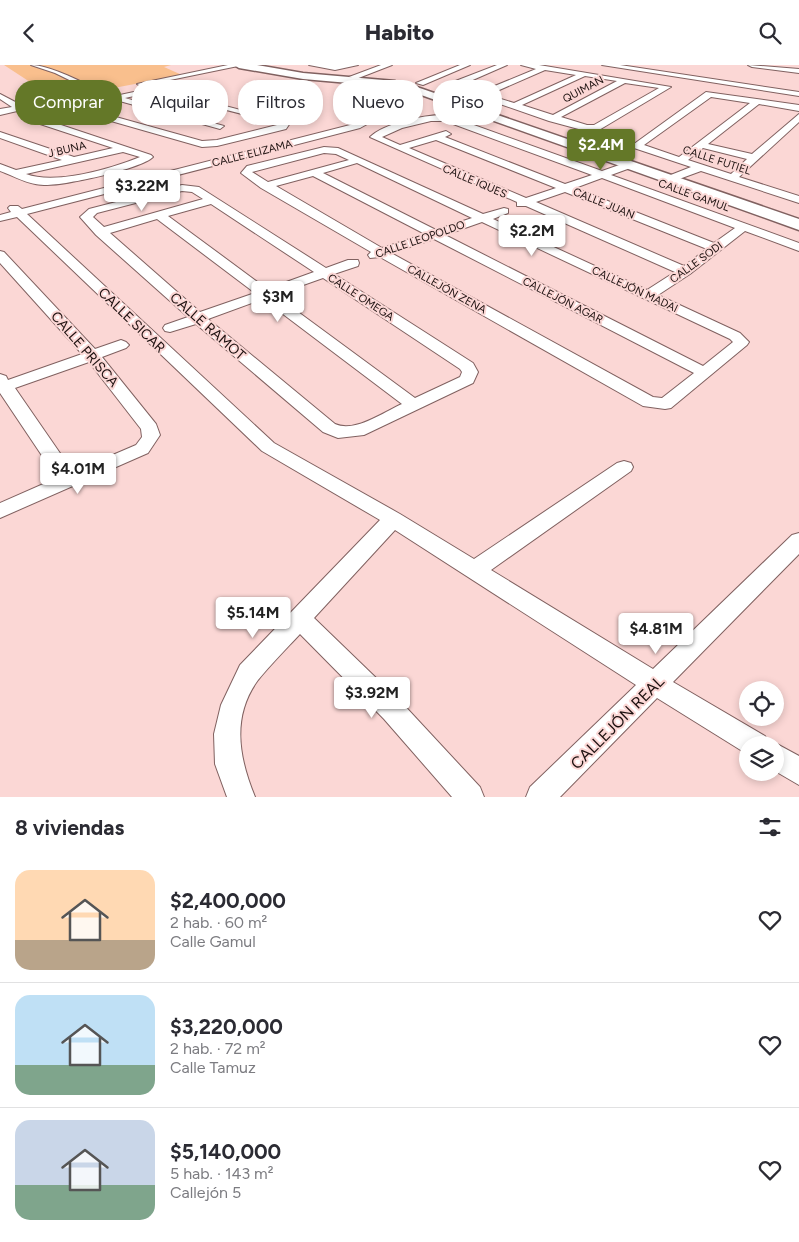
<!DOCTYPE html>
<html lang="es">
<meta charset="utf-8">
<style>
body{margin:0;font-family:Figtree,sans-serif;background:#f2f2f3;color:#2b2b33;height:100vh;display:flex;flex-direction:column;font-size:19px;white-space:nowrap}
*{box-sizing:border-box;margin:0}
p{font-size:16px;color:#7c7c81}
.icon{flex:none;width:28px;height:28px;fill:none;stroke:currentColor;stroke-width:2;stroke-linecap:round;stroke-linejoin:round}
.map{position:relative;height:732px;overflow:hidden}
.panel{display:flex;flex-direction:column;background:#fff;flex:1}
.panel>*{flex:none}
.guide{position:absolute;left:15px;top:15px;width:500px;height:45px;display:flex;gap:10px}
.buttons{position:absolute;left:739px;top:616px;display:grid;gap:10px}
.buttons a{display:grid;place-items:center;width:45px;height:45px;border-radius:50%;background:#fff;box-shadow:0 2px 8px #0003;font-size:25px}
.price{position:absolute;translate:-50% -42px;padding:0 11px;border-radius:5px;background:#fff;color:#222;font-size:16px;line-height:32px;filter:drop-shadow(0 1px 2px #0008)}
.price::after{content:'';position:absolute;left:50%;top:30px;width:15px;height:11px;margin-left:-8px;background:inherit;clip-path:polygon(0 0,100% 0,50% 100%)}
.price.active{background:#647828;color:#fff}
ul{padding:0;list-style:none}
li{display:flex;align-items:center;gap:15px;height:125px;padding:0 15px}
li+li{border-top:1px solid #e1e1e2}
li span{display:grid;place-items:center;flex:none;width:140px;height:100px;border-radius:15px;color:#555}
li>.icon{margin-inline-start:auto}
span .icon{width:60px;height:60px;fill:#fffc;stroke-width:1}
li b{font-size:21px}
h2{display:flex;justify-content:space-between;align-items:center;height:60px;padding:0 15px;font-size:21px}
.chip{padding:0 18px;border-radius:20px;background:#fff;box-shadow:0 2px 8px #0003;font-size:18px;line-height:45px}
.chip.active{background:#647828;color:#fff}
header{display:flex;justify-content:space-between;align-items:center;height:65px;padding:0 15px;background:#fff;font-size:22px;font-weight:800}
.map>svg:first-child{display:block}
.green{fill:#f9bf8d}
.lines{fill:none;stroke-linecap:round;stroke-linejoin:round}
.lane-casing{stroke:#806160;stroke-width:2}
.street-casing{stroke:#806160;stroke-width:2}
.secondary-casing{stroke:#806160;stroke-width:3}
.lane{fill:#fff;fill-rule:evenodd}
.street{fill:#fff;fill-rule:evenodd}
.secondary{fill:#fff;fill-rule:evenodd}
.labels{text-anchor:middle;stroke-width:4;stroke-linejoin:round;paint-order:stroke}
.far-street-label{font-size:11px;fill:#1c100f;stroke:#fbd7d5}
.street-label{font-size:14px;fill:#1c100f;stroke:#fbd7d5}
.near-street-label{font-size:16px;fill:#1c100f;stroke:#fbd7d5}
</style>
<header><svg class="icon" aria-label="back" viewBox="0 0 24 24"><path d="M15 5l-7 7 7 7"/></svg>Habito<svg class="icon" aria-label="search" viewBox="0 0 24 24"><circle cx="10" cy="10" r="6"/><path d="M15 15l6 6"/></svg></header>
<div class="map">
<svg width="799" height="732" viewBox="0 0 799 732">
<rect width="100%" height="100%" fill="#fbd7d5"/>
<polygon class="green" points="4,0 171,0 164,2 182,10 56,34"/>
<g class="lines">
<defs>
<path id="lane" d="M31,0c18,0 55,18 70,28l-3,1 -43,-21z"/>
<g id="street">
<polygon points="228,0 243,0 141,21 137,19"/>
<polygon points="309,0 358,0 335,5"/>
<polygon points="381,0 392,0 356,14 349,12"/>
<polygon points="460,0 470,0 423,20 416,18"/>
<path d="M497,0h10l-48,21 21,6 56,-23 -15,-4h18l132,22 -72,43 -13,1 -37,-10 -98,-34 2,-5zM545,5l31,5 -62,28 -26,-8zM585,11l32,5 -64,34 -31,-10zM625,18l34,5 -65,37h-7l-26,-8z"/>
<polygon points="602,0 620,0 799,27 799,31"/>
<polygon points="748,0 799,4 799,8 752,2"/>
<path d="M397,22l7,2 -18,8 -8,21 -18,10 -333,86 247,229 126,71 74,45 143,-96 7,-2 7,2 2,4 -2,4 -140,99 162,99 139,-134 7,-2v21l-126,128 92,54 4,9h-21l-1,9 -90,-56 -97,99h-34l4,-10 106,-102 -241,-155 -81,88 88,85 78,84 4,10h-32l-68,-78 -84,-85c-14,15 -29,30 -42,46 -27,37 -19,78 -3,117h-28l-12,-33 -1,-30 7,-29 19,-40 140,-145 -118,-69 -245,-234 -17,4v-6l11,-3 -3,-4 2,-2h8l4,3 332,-85 17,-9 8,-21z"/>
<path d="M148,24h12l130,34 -4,6 -69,17 -15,1 -133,-38 -11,3 -4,-3zM148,28h12l121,31 -64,16 -15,1 -122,-34 36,-7 104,29 4,-3 -99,-28z"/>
<path d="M706,27l93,13v6l-40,-7 -51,40 44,10 47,-40v8l-60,55 60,19v7l-98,-32 -30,11h-8v-4l28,-11 -57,-19v-4zM711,32l39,6 -71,54 -35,-12zM703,83l44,11 -16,15 -43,-14z"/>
<polygon points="0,29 21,40 69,31 73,33 0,50 0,44 12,42 0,34"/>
<path d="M25,48l126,42 2,2c-12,12 -90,29 -109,28 -15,0 -30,-9 -44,-14v-7l16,6 46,-10 -62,-22v-6l74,25 39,-9 -91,-30v-4zM123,87l17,5c-29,12 -85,28 -114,17z"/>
<path d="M446,50l156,56 23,-8h8v4l-22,8 188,68v8l-54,-20 -55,43 -32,21 82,38 9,9 -2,3 -76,63 -6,1 -22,-3 -263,-149 -10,1 -2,-3 3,-3 -110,-64 -20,-15 6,-7 77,-19 14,1 145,66 21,-6 4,1v4l-15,6 154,71 28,-18 -149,-66h-9v-4l-147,-65c14,-14 57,-23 76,-22zM431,56h14l147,54 -27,9 -120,-47 6,-3 -5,-3 -46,14 -18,-8 20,-9zM436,75l120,48 -30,10 -117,-50zM324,88l12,1 13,6 -81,22 -16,-10zM357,98l115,55 -36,12 -113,-57zM313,111l112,58 -43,14 -106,-62zM602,113l133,50 -21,15 -139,-55zM565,127l142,57 -23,17 -148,-64zM482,157l248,117 3,3 -30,24 -258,-131zM434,174l260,134 -32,25 -9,-1 -262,-144z"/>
<path d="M182,120l17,2 127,81 22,-8h10l1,3 -1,3 -24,8 139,89 5,9 -5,11 -109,52 -26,3 -15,-6 -127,-108 -26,8 -5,-1 -2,-3 2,-3 23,-8 -92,-82 -16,-18 9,-8zM182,126l10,1 11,7 -99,28 -11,-10 4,-4zM211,139l103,68 -47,17 -99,-73zM157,154l98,74 -55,19 -90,-79zM323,213l137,91 2,3 -2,5 -45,21 -140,-103zM263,234l139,105c-18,8 -47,29 -67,20l-127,-105z"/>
<path d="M0,186l4,1 91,97 26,-9 5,2 3,3 -3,3 -24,9 54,67 4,11 -12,18 -148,65v-15l57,-25 -57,-85v-19l6,2 2,4 74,-26 -82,-91zM89,297l52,67 1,8 -6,8 -63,27 -58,-84z"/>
<polygon points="775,678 799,691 799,720 775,706 775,680 770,680"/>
</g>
<g id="secondary">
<polygon points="234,0 257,0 303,8 395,16 400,19 395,22 303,14 239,3"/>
<polygon points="414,21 799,154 799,165 410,26 410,22"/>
</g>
</defs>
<use href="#lane" class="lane-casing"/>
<use href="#street" class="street-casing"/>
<use href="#secondary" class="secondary-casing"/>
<use href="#lane" class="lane"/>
<use href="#street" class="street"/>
<use href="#secondary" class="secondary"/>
</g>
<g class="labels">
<g class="far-street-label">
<text transform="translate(583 24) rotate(-28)" y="4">QUIMAN</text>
<text transform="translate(67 84) rotate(-13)" y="4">J BUNA</text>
<text transform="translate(252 88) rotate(-14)" y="4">CALLE ELIZAMA</text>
<text transform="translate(717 95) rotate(18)" y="4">CALLE FUTIEL</text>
<text transform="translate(475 116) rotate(23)" y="4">CALLE IQUES</text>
<text transform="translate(694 130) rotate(20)" y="4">CALLE GAMUL</text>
<text transform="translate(604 138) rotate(22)" y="4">CALLE JUAN</text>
<text transform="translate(420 174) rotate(-19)" y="4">CALLE LEOPOLDO</text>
<text transform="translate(696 197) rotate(-36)" y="4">CALLE SODI</text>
<text transform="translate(447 224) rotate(29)" y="4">CALLEJÓN ZENA</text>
<text transform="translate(635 224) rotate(25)" y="4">CALLEJÓN MADAI</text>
<text transform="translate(361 232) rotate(33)" y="4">CALLE OMEGA</text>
<text transform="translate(563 235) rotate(27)" y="4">CALLEJÓN AGAR</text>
</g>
<g class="street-label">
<text transform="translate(132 255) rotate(44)" y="5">CALLE SICAR</text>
<text transform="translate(208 261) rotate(41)" y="5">CALLE RAMOT</text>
<text transform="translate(85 284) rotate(49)" y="5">CALLE PRISCA</text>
</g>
<g class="near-street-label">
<text transform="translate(617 657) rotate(-45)" y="6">CALLEJÓN REAL</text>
</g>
</g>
</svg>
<div class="buttons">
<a><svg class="icon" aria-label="locate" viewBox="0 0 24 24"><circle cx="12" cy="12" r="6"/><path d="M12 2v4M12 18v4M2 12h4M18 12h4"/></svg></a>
<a><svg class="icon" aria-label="layers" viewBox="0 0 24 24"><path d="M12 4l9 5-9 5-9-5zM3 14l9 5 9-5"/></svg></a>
</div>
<b class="price active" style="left:601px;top:106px">$2.4M</b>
<b class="price" style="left:142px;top:147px">$3.22M</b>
<b class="price" style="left:532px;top:192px">$2.2M</b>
<b class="price" style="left:278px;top:258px">$3M</b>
<b class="price" style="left:78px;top:430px">$4.01M</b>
<b class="price" style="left:253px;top:574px">$5.14M</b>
<b class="price" style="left:656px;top:590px">$4.81M</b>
<b class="price" style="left:372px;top:654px">$3.92M</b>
<div class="guide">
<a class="chip active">Comprar</a>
<a class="chip">Alquilar</a>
<a class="chip">Filtros</a>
<a class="chip">Nuevo</a>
<a class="chip">Piso</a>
</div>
</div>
<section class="panel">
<h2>8 viviendas<svg class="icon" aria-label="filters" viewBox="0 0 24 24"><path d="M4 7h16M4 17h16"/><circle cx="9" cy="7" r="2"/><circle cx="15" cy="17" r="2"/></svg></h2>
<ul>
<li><span style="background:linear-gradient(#ffd9b3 70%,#b9a48a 0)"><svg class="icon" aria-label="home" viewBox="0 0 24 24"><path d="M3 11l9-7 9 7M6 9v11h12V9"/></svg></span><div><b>$2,400,000</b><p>2 hab. · 60 m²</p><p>Calle Gamul</p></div><svg class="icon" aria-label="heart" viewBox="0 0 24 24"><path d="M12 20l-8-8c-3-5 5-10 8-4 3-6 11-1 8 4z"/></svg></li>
<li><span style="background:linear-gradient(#bfe0f5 70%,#7fa58c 0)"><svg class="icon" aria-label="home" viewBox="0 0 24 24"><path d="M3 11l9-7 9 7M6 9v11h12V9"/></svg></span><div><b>$3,220,000</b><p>2 hab. · 72 m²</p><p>Calle Tamuz</p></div><svg class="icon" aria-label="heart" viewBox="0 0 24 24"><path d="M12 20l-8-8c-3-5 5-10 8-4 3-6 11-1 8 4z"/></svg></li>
<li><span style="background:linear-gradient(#c9d6e8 65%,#7fa58c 0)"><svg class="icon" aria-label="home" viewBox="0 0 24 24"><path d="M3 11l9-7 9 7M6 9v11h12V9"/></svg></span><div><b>$5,140,000</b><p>5 hab. · 143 m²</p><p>Callejón 5</p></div><svg class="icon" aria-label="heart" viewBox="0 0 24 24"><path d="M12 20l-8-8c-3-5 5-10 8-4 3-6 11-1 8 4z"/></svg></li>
</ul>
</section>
